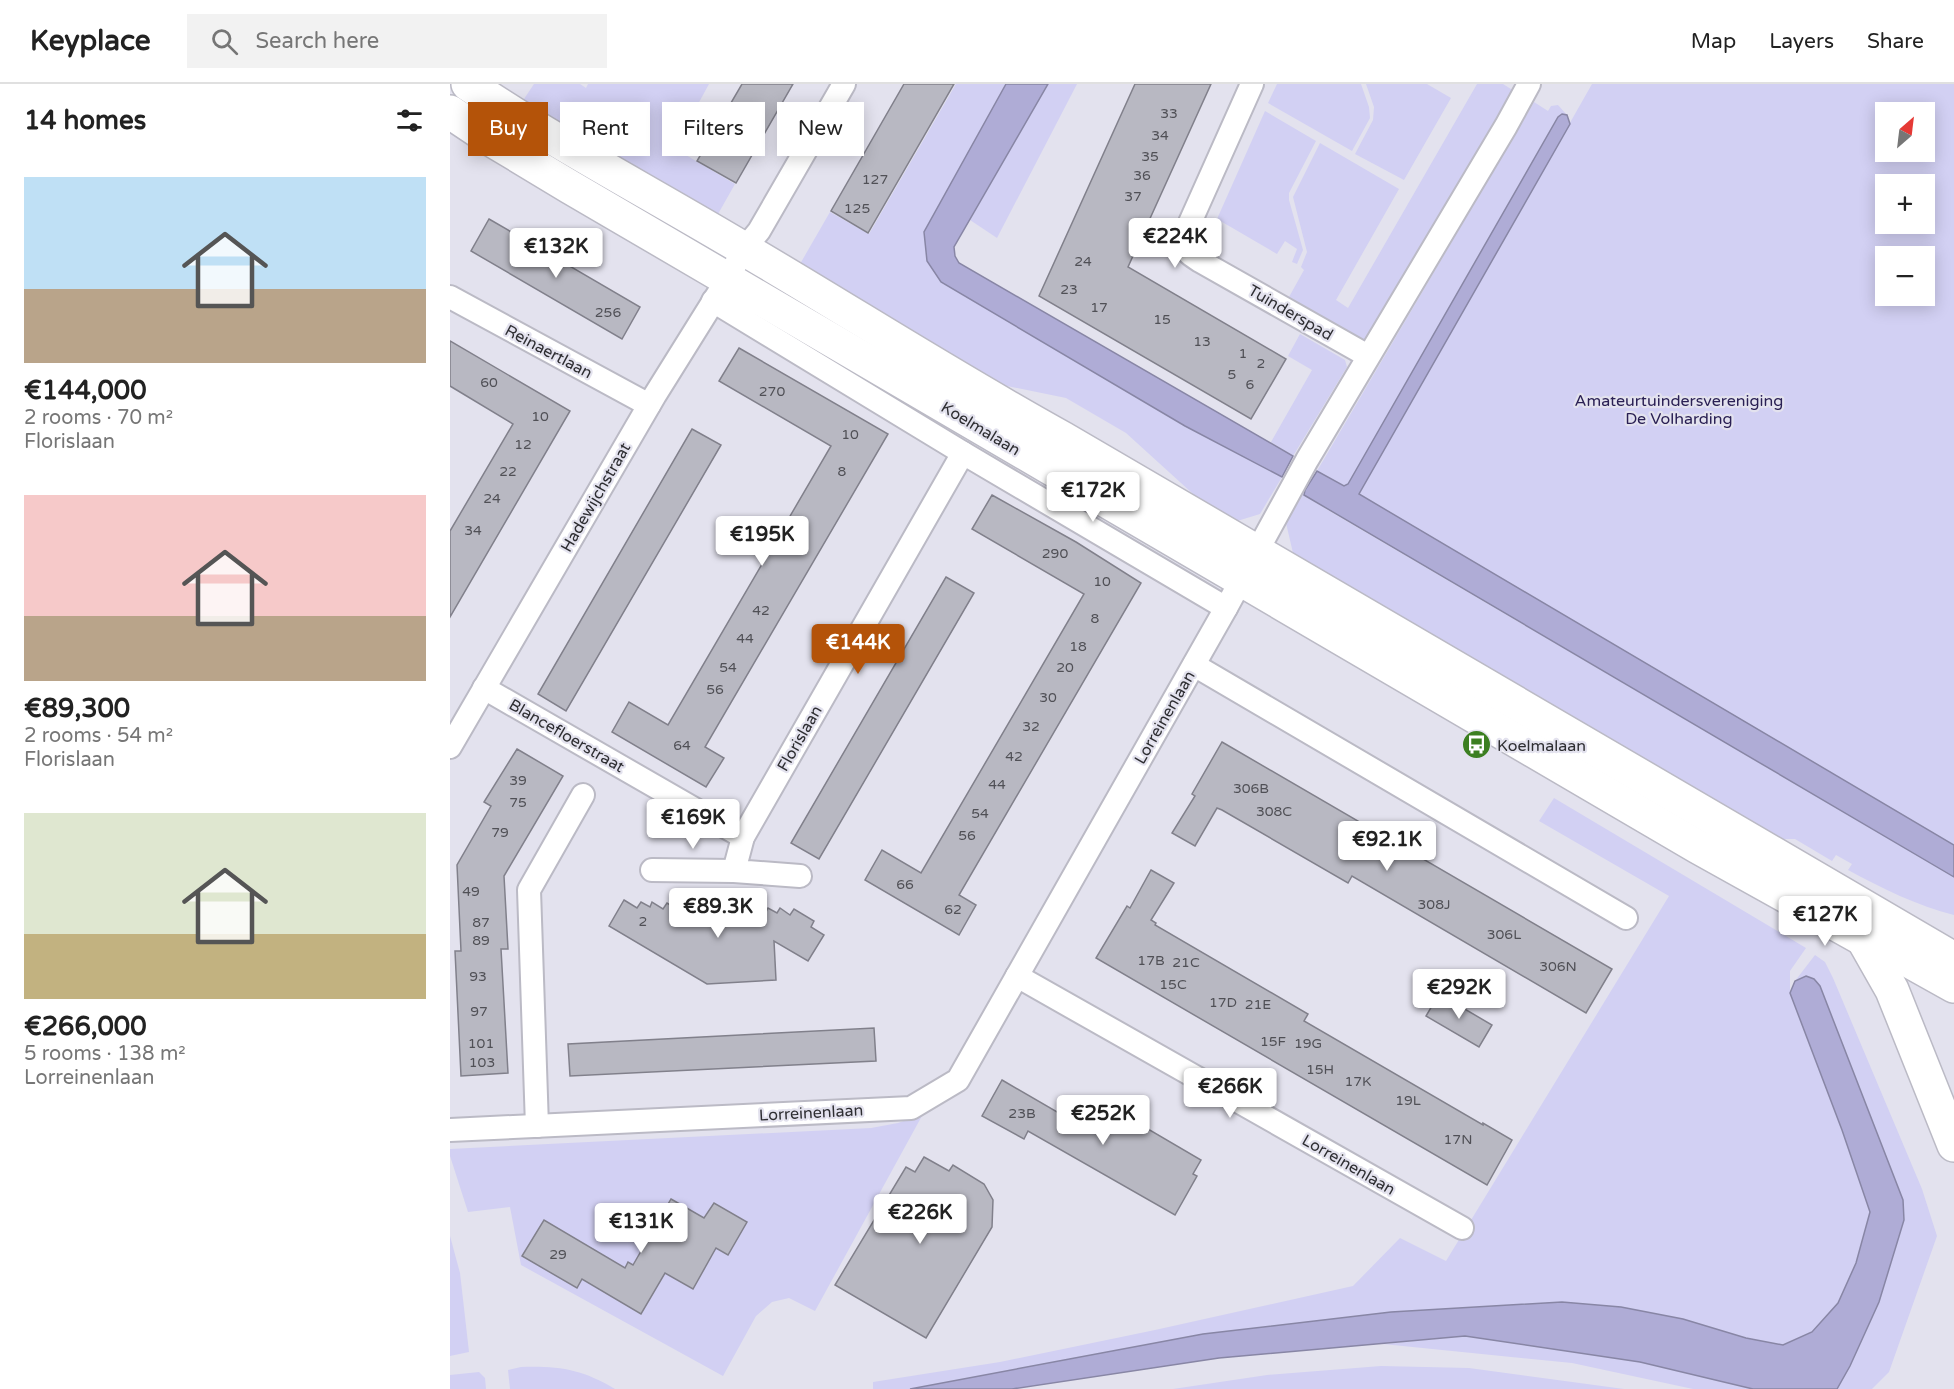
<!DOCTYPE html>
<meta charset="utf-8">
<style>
body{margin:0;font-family:"Varela Round",sans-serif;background:#f2f2f2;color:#222;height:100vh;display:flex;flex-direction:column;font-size:22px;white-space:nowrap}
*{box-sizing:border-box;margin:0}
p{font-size:20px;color:#767676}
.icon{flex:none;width:33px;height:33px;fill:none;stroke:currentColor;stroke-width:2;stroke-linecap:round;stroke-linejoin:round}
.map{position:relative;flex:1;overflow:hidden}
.side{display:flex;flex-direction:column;background:#fff;width:450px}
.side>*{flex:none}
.top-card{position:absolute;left:18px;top:18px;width:570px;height:54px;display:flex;gap:12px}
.needle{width:39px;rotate:28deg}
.tools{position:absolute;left:1425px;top:18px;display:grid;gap:12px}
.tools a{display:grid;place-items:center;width:60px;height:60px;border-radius:0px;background:#fff;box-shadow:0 3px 15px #0003;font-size:30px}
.price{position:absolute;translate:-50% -51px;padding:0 14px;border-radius:6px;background:#fff;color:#222;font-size:20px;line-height:39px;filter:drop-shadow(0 2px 3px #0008)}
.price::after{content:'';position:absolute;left:50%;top:36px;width:18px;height:14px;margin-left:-9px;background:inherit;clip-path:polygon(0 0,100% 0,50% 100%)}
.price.selected{background:#b45309;color:#fff}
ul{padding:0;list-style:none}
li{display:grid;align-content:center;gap:12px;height:318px;padding:0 24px}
li span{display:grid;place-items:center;height:186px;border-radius:0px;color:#555}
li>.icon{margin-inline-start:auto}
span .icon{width:108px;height:108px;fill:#fffc;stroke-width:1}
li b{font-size:26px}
h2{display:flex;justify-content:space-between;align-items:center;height:72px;padding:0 24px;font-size:26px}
.chip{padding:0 21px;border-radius:0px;background:#fff;box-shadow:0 3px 15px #0003;font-size:21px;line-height:54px}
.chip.selected{background:#b45309;color:#fff}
header{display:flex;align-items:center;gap:36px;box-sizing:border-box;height:84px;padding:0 30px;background:#fff;border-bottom:2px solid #e0e0e0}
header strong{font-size:28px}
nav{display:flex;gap:33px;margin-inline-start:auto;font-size:21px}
.search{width:420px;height:54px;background:#f2f2f2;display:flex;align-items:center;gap:15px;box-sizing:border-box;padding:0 21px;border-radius:0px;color:#767676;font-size:22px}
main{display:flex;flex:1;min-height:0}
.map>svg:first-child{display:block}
.green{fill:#d2d0f3;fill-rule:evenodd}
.water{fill:#afacd6;stroke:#8886a5;stroke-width:1.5}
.building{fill:#b8b8c2;stroke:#81808b;stroke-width:1.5}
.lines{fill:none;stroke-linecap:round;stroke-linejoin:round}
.street-casing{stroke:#bbbac5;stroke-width:26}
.secondary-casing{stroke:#bbbac5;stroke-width:36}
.street{stroke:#fff;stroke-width:22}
.secondary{stroke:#fff;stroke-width:33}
.labels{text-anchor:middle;stroke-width:4.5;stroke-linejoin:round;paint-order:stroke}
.number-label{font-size:14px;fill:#505056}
.street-label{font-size:16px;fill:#2e2e32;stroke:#e3e2ee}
.park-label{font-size:16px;fill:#2a2054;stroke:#e3e2ee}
.poi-label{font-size:16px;fill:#2e2e32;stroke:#e3e2ee;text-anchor:start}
</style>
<header>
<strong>Keyplace</strong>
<div class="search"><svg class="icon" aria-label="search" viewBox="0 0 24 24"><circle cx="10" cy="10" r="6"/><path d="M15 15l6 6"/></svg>Search here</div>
<nav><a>Map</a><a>Layers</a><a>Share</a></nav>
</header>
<main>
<section class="side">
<h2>14 homes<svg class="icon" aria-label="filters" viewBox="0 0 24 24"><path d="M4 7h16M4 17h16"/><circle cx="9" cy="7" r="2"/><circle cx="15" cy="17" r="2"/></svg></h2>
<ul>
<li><span style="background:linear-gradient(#bfe0f5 60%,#b9a48a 0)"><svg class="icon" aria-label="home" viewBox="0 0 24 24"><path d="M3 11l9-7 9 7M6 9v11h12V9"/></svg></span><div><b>€144,000</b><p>2 rooms · 70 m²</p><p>Florislaan</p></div></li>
<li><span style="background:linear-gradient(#f6c9c9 65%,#b9a48a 0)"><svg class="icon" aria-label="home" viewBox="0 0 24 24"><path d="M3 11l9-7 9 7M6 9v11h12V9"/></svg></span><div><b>€89,300</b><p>2 rooms · 54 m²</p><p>Florislaan</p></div></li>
<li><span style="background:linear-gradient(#dfe7d0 65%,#c2b280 0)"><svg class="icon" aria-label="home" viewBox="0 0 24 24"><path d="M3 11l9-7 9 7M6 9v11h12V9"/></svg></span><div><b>€266,000</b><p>5 rooms · 138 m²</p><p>Lorreinenlaan</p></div></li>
</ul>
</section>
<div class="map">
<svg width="1504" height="1305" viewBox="0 0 1504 1305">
<rect width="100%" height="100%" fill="#e3e2ee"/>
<g class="green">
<polygon points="84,0 130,0 136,4 138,0 259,0 224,64 285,100 268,130 261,130 72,18"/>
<polygon points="506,0 556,0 474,148 477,177 491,198 735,342 832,393 810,430 784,438 753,419 676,349 616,314 552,301 350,180 380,128 419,150"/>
<polygon points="598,0 627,0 547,154 520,136"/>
<polygon points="827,0 911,0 919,23 920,34 902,67 818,19"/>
<polygon points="916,0 977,0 1001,14 954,96 905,70 923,36 924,23"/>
<polygon points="1027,0 1053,0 1064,7 917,258 839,213 854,186 851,183 857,168 843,113 870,59 949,105 886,216 898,224"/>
<path d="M1142,0h362v761l-595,-351zM1436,28h38v40h-38zM1436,100h38v40h-38zM1436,172h38v40h-38z"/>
<polygon points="1084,18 1098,27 1101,22 1108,21 1117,31 1112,31 1108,33 898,400 894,402 867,387"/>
<polygon points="815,27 866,57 839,109 839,116 853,166 847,180 842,178 847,165 835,157 827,170 767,135"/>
<polygon points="850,250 895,276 897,283 843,372 821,358 862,286 838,272"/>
<path d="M855,406l-1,5 22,14 628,368v38c-36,-9 -73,-27 -106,-45l4,-6 -16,-9 -4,6 -37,-22h-20l-483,-284 1,-2 -7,-30z"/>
<polygon points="1104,714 1356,864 1340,887 1340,909 1392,1046 1420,1128 1406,1179 1388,1219 1362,1248 1333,1261 1296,1254 1233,1235 1171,1223 1112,1218 941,1228 753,1250 460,1305 423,1305 423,1298 550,1278 705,1246 903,1202 950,1154 996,1177 1219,812 1089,737"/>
<polygon points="1365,871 1375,878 1383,894 1472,1105 1487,1152 1439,1288 1422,1305 1387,1305 1400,1282 1429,1218 1454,1136 1356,892 1345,897"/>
<polygon points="473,1030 365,1227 339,1214 322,1218 306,1232 273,1292 71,1181 60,1123 18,1128 0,1072 0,1065 421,1044 448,1039"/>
<polygon points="0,1152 10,1189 19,1268 0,1272"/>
<polygon points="1015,1252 1190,1278 1303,1305 1243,1305 1122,1279 933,1260"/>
<polygon points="931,1282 1019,1284 1174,1305 723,1305 817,1291"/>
<path d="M71,1283c39,-1 60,2 94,22h-105l-2,-19z"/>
<polygon points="29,1288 35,1294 36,1305 0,1305 0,1291"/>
</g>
<g class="water">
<polygon points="556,0 598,0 504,163 505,172 509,179 843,372 832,393 735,342 491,198 477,177 474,148"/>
<polygon points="1112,30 1117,31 1120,40 909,410 1504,761 1504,793 854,411 855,406 867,387 894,402 898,400 1108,33"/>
<polygon points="1356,892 1364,895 1370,902 1453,1116 1454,1136 1429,1218 1400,1282 1387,1305 1303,1305 1190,1278 1015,1252 769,1274 562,1305 460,1305 753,1250 941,1228 1112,1218 1171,1223 1233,1235 1296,1254 1333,1261 1362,1248 1388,1219 1406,1179 1420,1128 1392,1046 1340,909 1345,897"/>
</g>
<g class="building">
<polygon points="292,0 343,0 286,99 247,77"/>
<polygon points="454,0 504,0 418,149 381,127"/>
<polygon points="685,0 761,0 678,183 836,275 801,335 589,212"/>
<polygon points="39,135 190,223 172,255 21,167"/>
<polygon points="0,257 120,327 0,533 0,447 63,340 0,302"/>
<polygon points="289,264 438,350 255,663 274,674 256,703 162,648 179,618 218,641 381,362 269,297"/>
<polygon points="242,345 271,361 116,627 88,610"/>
<polygon points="542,411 626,458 691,499 509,811 526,821 509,851 415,796 432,766 471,789 634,510 522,445"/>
<polygon points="496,493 524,509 369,775 341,759"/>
<polygon points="772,658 1162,885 1136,929 902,792 898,799 772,726 767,724 745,762 722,749 745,712 742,710"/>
<polygon points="67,665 113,692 54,792 58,865 51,865 58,989 11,992 5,867 11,867 7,781 41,722 34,718"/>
<polygon points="701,786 724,799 701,836 706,839 705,841 858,930 854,937 1033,1041 1033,1039 1062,1056 1037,1101 646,874 677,822 680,824"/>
<polygon points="174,816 187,824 191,818 200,823 202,818 213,825 217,819 225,824 228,820 238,826 242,820 251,825 253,821 264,827 267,821 276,826 279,822 289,828 293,822 302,827 304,823 315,830 318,824 327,829 330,824 340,831 344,825 364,837 361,843 374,851 358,877 324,857 326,896 257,900 159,842"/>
<polygon points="989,910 1042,941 1029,963 976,932"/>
<polygon points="424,944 426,977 120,992 118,960"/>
<polygon points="552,996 626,1039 637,1021 676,1044 681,1035 751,1076 743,1090 747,1092 725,1131 578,1047 574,1055 532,1032"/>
<polygon points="474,1073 499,1087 503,1081 534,1100 543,1116 542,1143 476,1254 385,1201 456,1083 465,1088"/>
<polygon points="221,1115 254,1134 264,1119 297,1138 278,1171 266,1164 243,1205 215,1189 191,1230 132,1195 127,1204 72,1172 94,1136 175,1184 178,1178 183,1181"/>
</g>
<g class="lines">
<defs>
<g id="street">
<path d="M802,0l-64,143c-9,19 -5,23 12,34l168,95"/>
<polyline points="0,213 199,321"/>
<polyline points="263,217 513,369 776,524"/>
<polyline points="744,581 1176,834"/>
<polyline points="34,604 293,753"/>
<polyline points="0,663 205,311 278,194 294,165 309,147 394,0"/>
<polyline points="202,786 284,787"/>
<polyline points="350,792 284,787 293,753 513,369"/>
<polyline points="567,892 1012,1144"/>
<polyline points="87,1042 79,806 133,711"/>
<polyline points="0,1046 461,1024 508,996 776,524 857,376 1056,42 1079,0"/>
</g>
<g id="secondary">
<path d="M18,0c89,60 184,110 276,165 107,63 211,130 320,190l890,520"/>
<polyline points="0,28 42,56 120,103 1248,763 1413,855 1461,878 1504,902"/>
<polyline points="1413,855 1442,906 1504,1061"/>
</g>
</defs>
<use href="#street" class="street-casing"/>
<use href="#secondary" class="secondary-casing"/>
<use href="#street" class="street"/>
<use href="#secondary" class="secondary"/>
</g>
<defs>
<symbol id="bus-disc" viewBox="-11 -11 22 22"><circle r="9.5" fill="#3c7f21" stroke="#e3e2ee"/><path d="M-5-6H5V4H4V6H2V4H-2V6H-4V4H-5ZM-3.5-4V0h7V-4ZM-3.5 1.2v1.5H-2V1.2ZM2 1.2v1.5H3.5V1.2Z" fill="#fff"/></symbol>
</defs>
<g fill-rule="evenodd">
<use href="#bus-disc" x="1010" y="644" width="33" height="33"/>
</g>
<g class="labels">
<g class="number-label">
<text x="719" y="34">33</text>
<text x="710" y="56">34</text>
<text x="700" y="77">35</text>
<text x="692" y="96">36</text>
<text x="425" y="100">127</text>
<text x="683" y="117">37</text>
<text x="407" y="129">125</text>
<text x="633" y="182">24</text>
<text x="619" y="210">23</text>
<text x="649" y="228">17</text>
<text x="158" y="233">256</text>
<text x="712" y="240">15</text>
<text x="752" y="262">13</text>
<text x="793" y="274">1</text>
<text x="811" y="284">2</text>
<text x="782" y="295">5</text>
<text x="39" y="303">60</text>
<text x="800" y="305">6</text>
<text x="322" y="312">270</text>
<text x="90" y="337">10</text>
<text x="400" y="355">10</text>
<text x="73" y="365">12</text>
<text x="58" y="392">22</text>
<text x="392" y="392">8</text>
<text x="42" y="419">24</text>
<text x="23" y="451">34</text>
<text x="605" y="474">290</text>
<text x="652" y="502">10</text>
<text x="311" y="531">42</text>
<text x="645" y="539">8</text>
<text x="295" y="559">44</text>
<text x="628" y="567">18</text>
<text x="278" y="588">54</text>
<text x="615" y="588">20</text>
<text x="265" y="610">56</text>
<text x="598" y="618">30</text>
<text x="581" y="647">32</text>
<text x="232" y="666">64</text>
<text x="564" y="677">42</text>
<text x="68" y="701">39</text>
<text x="547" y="705">44</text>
<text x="801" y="709">306B</text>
<text x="68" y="723">75</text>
<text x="824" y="732">308C</text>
<text x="530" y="734">54</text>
<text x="50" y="753">79</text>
<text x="517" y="756">56</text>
<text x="455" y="805">66</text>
<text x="21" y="812">49</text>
<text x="984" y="825">308J</text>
<text x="503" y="830">62</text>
<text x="193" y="842">2</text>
<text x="31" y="843">87</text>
<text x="1054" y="855">306L</text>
<text x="31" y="861">89</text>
<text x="701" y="881">17B</text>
<text x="736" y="883">21C</text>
<text x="1108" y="887">306N</text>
<text x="28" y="897">93</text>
<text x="723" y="905">15C</text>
<text x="773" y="923">17D</text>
<text x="808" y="925">21E</text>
<text x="29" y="932">97</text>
<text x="823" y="962">15F</text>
<text x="31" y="964">101</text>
<text x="858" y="964">19G</text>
<text x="32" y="983">103</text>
<text x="870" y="990">15H</text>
<text x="908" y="1002">17K</text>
<text x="958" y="1021">19L</text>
<text x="572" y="1034">23B</text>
<text x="1008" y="1060">17N</text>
<text x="108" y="1175">29</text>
</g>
<g class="street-label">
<text transform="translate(841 228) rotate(30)" y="6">Tuinderspad</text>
<text transform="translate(99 267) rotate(28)" y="6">Reinaertlaan</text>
<text transform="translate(531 344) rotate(31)" y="6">Koelmalaan</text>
<text transform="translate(145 413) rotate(-60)" y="6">Hadewijchstraat</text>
<text transform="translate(714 633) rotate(-60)" y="6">Lorreinenlaan</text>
<text transform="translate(117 651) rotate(30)" y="6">Blancefloerstraat</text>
<text transform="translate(349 654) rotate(-60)" y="6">Florislaan</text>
<text transform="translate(361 1028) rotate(-3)" y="6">Lorreinenlaan</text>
<text transform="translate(899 1080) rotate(30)" y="6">Lorreinenlaan</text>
</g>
<g class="park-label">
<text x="1229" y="322">Amateurtuindersvereniging<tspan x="1229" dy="18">De Volharding</tspan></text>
</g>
<g class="poi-label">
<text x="1047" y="667">Koelmalaan</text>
</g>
</g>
</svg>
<div class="tools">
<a><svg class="needle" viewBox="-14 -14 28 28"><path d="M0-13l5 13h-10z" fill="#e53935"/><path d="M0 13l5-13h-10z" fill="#767676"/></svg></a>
<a>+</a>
<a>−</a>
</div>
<b class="price" style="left:725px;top:185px">€224K</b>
<b class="price" style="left:106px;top:195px">€132K</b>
<b class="price" style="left:643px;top:439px">€172K</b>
<b class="price" style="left:312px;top:483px">€195K</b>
<b class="price selected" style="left:408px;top:591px">€144K</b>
<b class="price" style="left:243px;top:766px">€169K</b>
<b class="price" style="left:937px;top:788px">€92.1K</b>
<b class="price" style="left:268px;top:855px">€89.3K</b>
<b class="price" style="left:1375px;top:863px">€127K</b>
<b class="price" style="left:1009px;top:936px">€292K</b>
<b class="price" style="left:780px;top:1035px">€266K</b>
<b class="price" style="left:653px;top:1062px">€252K</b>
<b class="price" style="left:470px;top:1161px">€226K</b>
<b class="price" style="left:191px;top:1170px">€131K</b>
<div class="top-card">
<a class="chip selected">Buy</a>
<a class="chip">Rent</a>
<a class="chip">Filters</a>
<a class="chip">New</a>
</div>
</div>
</main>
